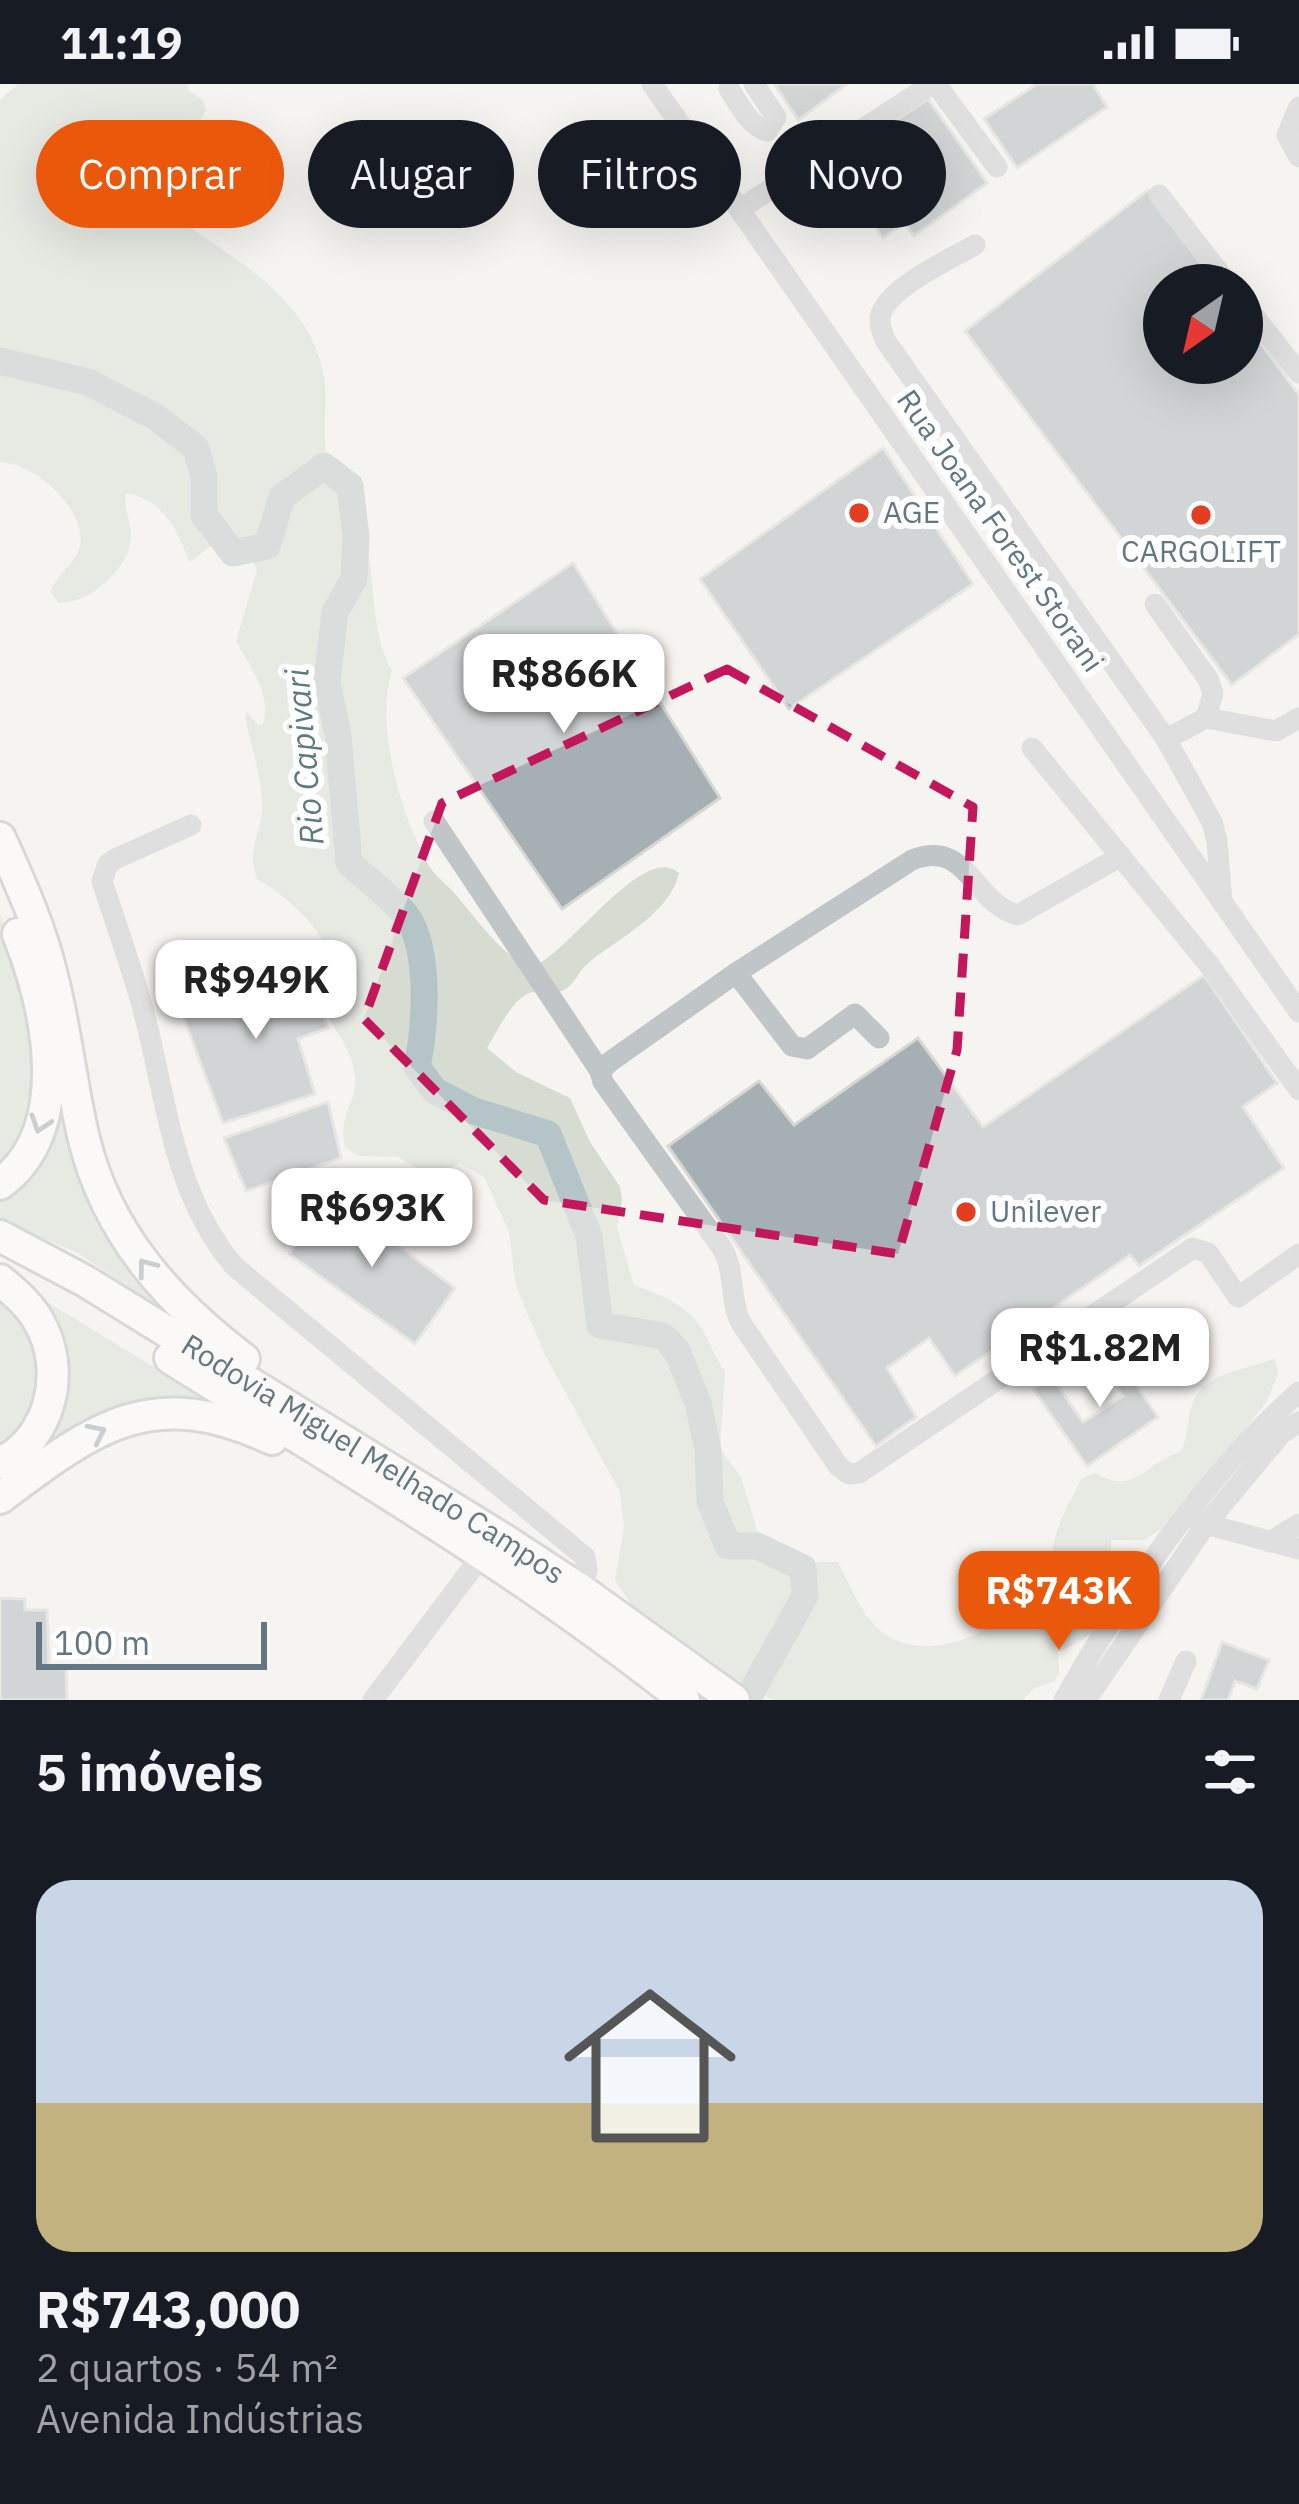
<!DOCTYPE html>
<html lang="pt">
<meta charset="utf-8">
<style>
body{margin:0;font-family:"IBM Plex Sans",sans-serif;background:#20242c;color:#f1f3f6;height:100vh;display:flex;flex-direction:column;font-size:45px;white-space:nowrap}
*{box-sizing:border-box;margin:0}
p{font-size:39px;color:#9ea1a6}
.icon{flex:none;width:66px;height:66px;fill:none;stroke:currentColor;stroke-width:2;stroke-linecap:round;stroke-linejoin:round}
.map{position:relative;height:1616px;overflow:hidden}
.sheet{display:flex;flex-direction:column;background:#171b24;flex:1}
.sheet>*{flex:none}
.hud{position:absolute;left:36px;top:36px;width:1227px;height:108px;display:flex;gap:24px}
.needle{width:78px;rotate:214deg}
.fabs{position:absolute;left:1143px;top:180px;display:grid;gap:24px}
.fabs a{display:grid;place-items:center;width:120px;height:120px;border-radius:50%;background:#171b24;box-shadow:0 12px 48px #0002;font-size:60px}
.scale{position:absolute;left:36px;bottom:30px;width:231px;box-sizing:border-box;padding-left:12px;border:6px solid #637782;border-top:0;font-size:33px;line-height:42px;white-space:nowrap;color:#637782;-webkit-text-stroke:9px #fff;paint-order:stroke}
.price{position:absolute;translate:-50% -102px;padding:0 27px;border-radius:24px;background:#fff;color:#222;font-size:39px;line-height:78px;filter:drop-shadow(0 3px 6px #0008)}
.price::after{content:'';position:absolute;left:50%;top:72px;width:36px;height:27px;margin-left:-18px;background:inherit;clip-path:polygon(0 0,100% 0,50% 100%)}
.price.on{background:#ea580c;color:#fff}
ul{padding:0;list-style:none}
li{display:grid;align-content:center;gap:24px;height:636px;padding:0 36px}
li+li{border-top:3px solid #363941}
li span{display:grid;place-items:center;height:372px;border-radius:36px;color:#555}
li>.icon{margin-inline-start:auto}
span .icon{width:216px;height:216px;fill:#fffc;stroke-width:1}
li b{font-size:51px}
h2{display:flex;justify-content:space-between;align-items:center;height:144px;padding:0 36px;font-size:51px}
.pill{padding:0 42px;border-radius:54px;background:#171b24;box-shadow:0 12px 48px #0002;font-size:42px;line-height:108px}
.pill.on{background:#ea580c;color:#fff}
.status{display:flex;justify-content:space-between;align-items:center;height:84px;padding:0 60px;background:#171b24;direction:ltr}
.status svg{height:33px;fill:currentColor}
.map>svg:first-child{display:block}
.green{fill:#d6dcd2}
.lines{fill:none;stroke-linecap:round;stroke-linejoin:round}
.river{stroke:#b5c4c6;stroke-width:27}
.building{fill:#a6b0b4;stroke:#d6d6d3;stroke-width:3}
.highway-casing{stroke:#b3b7b9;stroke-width:36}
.minor{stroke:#c0c5c7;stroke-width:21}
.highway{stroke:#fff;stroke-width:30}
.oneway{stroke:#92a0a8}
.marked{fill:none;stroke:#c2185b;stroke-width:9;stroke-dasharray:24 15;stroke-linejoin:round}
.poi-dot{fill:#e53d21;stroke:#fff;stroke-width:4.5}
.labels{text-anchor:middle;stroke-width:12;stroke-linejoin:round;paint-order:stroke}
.poi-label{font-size:30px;fill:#637782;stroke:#fff;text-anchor:start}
.street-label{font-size:30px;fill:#637782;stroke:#fff}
.water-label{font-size:33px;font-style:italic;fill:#5f7a7f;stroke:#fff}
</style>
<div class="status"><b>11:19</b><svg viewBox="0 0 49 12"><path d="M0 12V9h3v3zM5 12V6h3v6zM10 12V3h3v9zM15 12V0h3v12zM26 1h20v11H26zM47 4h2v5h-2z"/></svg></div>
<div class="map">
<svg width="1299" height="1616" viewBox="0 0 1299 1616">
<rect width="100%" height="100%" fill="#f5f4f1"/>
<g class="green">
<path d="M18,0h170l1,7 14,9 3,10c-23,40 -30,54 -4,96l-26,12c59,41 135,81 148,159 5,30 -5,63 7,93 11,28 29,39 36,74 8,41 4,90 25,127 -18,56 10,148 39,198 7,10 18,17 26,27 26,31 37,49 71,73 37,-9 115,-129 151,-96 -9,41 -62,66 -92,91 -8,7 -14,24 -26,27 -13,3 -21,-4 -36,4 -16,10 -28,37 -38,53l29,24 54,26 20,44 30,45 2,15 -5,25 17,58c29,11 57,21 72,51 6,13 10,23 19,35l-5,78 21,28 18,60 13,13 25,12h41c12,22 24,55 44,70 49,39 139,-10 165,-58 6,-11 5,-24 8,-36 5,-20 17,-40 26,-59l14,-6c40,23 47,-8 85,-21 9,-15 6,-31 12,-47 13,-35 55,-34 83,-47l3,16 -11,27 -91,118 -31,21h-34l-1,18 12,15c-13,43 -22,62 -64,79l1,20 -4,9 -22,8 -10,11h-250l-54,-28 -56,-39 -32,-29 -16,-24 9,-52 -4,-36 -75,-137 -29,-69 -7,-54 -25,-55 -25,-14 -23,16 -38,-22 -40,-1 -13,-9c-7,-36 12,-42 10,-71 -3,-33 -29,-53 -38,-83 -6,-22 8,-27 8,-43 0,-21 -50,-63 -68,-71 -10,-29 1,-39 5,-66 3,-24 -12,-71 -17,-97l2,-4 11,13 5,-1c9,-30 -13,-57 -27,-83l21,-71 -11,-24 -30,-4 -27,21c-9,-30 -28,-67 -63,-69 -3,14 4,24 5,39 2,33 -41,71 -72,70l-8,-10c3,-19 26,-29 29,-48 6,-37 -46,-82 -80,-83v-362z"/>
<polygon points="0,830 34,944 35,1035 0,1089"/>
<polygon points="52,974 105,1144 153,1219 76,1168 0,1136 0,1108"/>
<polygon points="0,1207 14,1219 42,1274 34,1333 0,1369"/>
<polygon points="31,1208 216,1321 182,1320 0,1403 0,1389 48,1343"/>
</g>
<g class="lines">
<path class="river" d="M0,277l88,21 66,34 42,32 8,29v38l29,38 34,-7 15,-49 42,-31 26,20 6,50 -2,43 -19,33 -8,70 11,53 11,128c16,15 53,42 62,60 19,37 14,106 6,144l18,24 39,20 74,23 41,102 11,89 63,11 14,15 21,52 10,46 2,53 18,44h29l46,22 2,28 -58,104"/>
</g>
<g class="building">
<polygon points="774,0 847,0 798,36"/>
<polygon points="1037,0 1093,0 1107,23 1017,84 984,35"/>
<polygon points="928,15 987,99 914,152 904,139 883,154 830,80"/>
<polygon points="1148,106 1218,201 1164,201 1164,279 1242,279 1242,234 1299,311 1299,550 1232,601 965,247"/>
<polygon points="883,364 973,500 789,625 700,495"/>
<polygon points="573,479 720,714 562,825 403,594"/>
<polygon points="305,881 328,944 298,955 315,1010 223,1039 180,924"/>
<polygon points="1204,891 1277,999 1243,1023 1284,1084 1139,1182 1130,1171 955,1292 929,1254 887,1284 916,1333 876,1362 668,1062 759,997 794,1041 918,954 983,1043"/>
<polygon points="328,1018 341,1074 246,1107 224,1054"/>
<polygon points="330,1111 455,1204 415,1260 289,1170"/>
<polygon points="1102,1251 1158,1333 1087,1382 1033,1305 1051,1292 1083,1338 1123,1312 1088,1260"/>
<polygon points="0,1514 25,1515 25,1526 47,1526 49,1584 66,1585 67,1616 0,1616"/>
<polygon points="1222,1558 1269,1576 1257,1605 1235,1597 1228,1616 1201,1616"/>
</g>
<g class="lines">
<defs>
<g id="highway">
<path d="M0,754c20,45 41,90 52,138 14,54 19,109 32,163 23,95 85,163 160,220"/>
<path d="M0,1100c75,-55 47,-177 18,-250"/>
<path id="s1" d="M0,1152l85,45 418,258 78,51 153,110"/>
<path d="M0,1196c15,13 30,25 39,42 28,48 12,117 -39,141"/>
<path d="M170,1274c174,109 353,213 514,342"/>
<path d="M0,1414c96,-72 152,-115 272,-59"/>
</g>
</defs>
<use href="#highway" class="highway-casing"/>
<g class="minor">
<polyline points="652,0 1299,928"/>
<polyline points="936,0 997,83"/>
<path d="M729,5c10,15 20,37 38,42l9,-14 -22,-33"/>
<polyline points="1299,23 1287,51 1299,73"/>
<polyline points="1159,111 1229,201"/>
<polyline points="740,125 932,0"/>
<path d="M975,161c-24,14 -96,46 -95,76 0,7 3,13 5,19l281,399 46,83 5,19 5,62"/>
<polyline points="1242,217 1299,289"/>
<polyline points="1155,520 1208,595 1213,609 1206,634"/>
<polyline points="1166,655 1206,634 1276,647 1299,634"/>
<polyline points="1032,664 1210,882 1299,1006"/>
<polyline points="434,737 600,987"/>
<path d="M191,741l-76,34 -7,5 -6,17c17,53 37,106 49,161 18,79 29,161 84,225l350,290 2,13 -6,20"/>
<path d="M1121,772l-103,59c-46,-12 -50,-77 -106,-55l-176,113 -125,88 -11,10 3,11 119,166c14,24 7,52 19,75l98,144 10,7 10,-1 334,-225 15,5 30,44 61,-43"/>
<polyline points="736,889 792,962 807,965 855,930 879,954"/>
<polyline points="1198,1438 1299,1465"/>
<polyline points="1270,1458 1299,1440"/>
<polyline points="373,1616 483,1470"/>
<path d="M1064,1616c58,-104 145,-229 235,-308"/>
<polyline points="1086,1616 1206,1440 1281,1350 1299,1338"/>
<polyline points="1169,1616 1186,1577"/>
</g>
<use href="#highway" class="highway"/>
</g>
<defs><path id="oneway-chevron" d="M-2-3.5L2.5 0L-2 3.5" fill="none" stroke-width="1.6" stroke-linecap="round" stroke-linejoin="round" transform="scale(3)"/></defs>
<g class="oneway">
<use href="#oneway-chevron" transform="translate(40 1040) rotate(108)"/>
<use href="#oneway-chevron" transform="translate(146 1183) rotate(-127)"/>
<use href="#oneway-chevron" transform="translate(97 1349) rotate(-26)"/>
</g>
<path d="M0 0H1299V1616H0ZM727,585l246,138 -16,243 -59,204 -354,-54 -180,-181 78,-216z" fill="#f5f4f1" fill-opacity=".55" fill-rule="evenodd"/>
<path class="marked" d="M727,585l246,138 -16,243 -59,204 -354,-54 -180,-181 78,-216z"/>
<g class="poi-dot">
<circle cx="859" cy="429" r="12"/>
<circle cx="1201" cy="431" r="12"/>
<circle cx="966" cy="1128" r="12"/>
</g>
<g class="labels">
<g class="poi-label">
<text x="883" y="439">AGE</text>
<text x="1201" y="478" text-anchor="middle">CARGOLIFT</text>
<text x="990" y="1138">Unilever</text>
</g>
<g class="street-label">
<text transform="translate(1000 447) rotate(55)" y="10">Rua Joana Forest Storani</text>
<text dy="10" stroke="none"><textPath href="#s1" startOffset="435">Rodovia Miguel Melhado Campos</textPath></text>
</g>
<g class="water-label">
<text transform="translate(304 673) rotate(-95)" y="12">Rio Capivari</text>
</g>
</g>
</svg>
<div class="fabs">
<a><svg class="needle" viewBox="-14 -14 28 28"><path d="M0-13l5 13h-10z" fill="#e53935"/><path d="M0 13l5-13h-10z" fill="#9ea1a6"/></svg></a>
</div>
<div class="scale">100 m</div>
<b class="price" style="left:564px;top:652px">R$866K</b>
<b class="price" style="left:256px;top:958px">R$949K</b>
<b class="price" style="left:372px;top:1186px">R$693K</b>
<b class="price" style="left:1100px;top:1326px">R$1.82M</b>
<b class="price on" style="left:1059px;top:1569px">R$743K</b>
<div class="hud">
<a class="pill on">Comprar</a>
<a class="pill">Alugar</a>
<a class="pill">Filtros</a>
<a class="pill">Novo</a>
</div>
</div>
<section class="sheet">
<h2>5 imóveis<svg class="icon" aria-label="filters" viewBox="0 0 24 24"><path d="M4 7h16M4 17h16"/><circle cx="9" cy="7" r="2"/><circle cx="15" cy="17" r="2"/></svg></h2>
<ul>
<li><span style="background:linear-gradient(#c9d6e8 60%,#c2b280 0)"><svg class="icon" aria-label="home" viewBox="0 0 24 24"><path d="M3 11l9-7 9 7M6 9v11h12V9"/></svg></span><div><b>R$743,000</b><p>2 quartos · 54 m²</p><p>Avenida Indústrias</p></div></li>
</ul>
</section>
